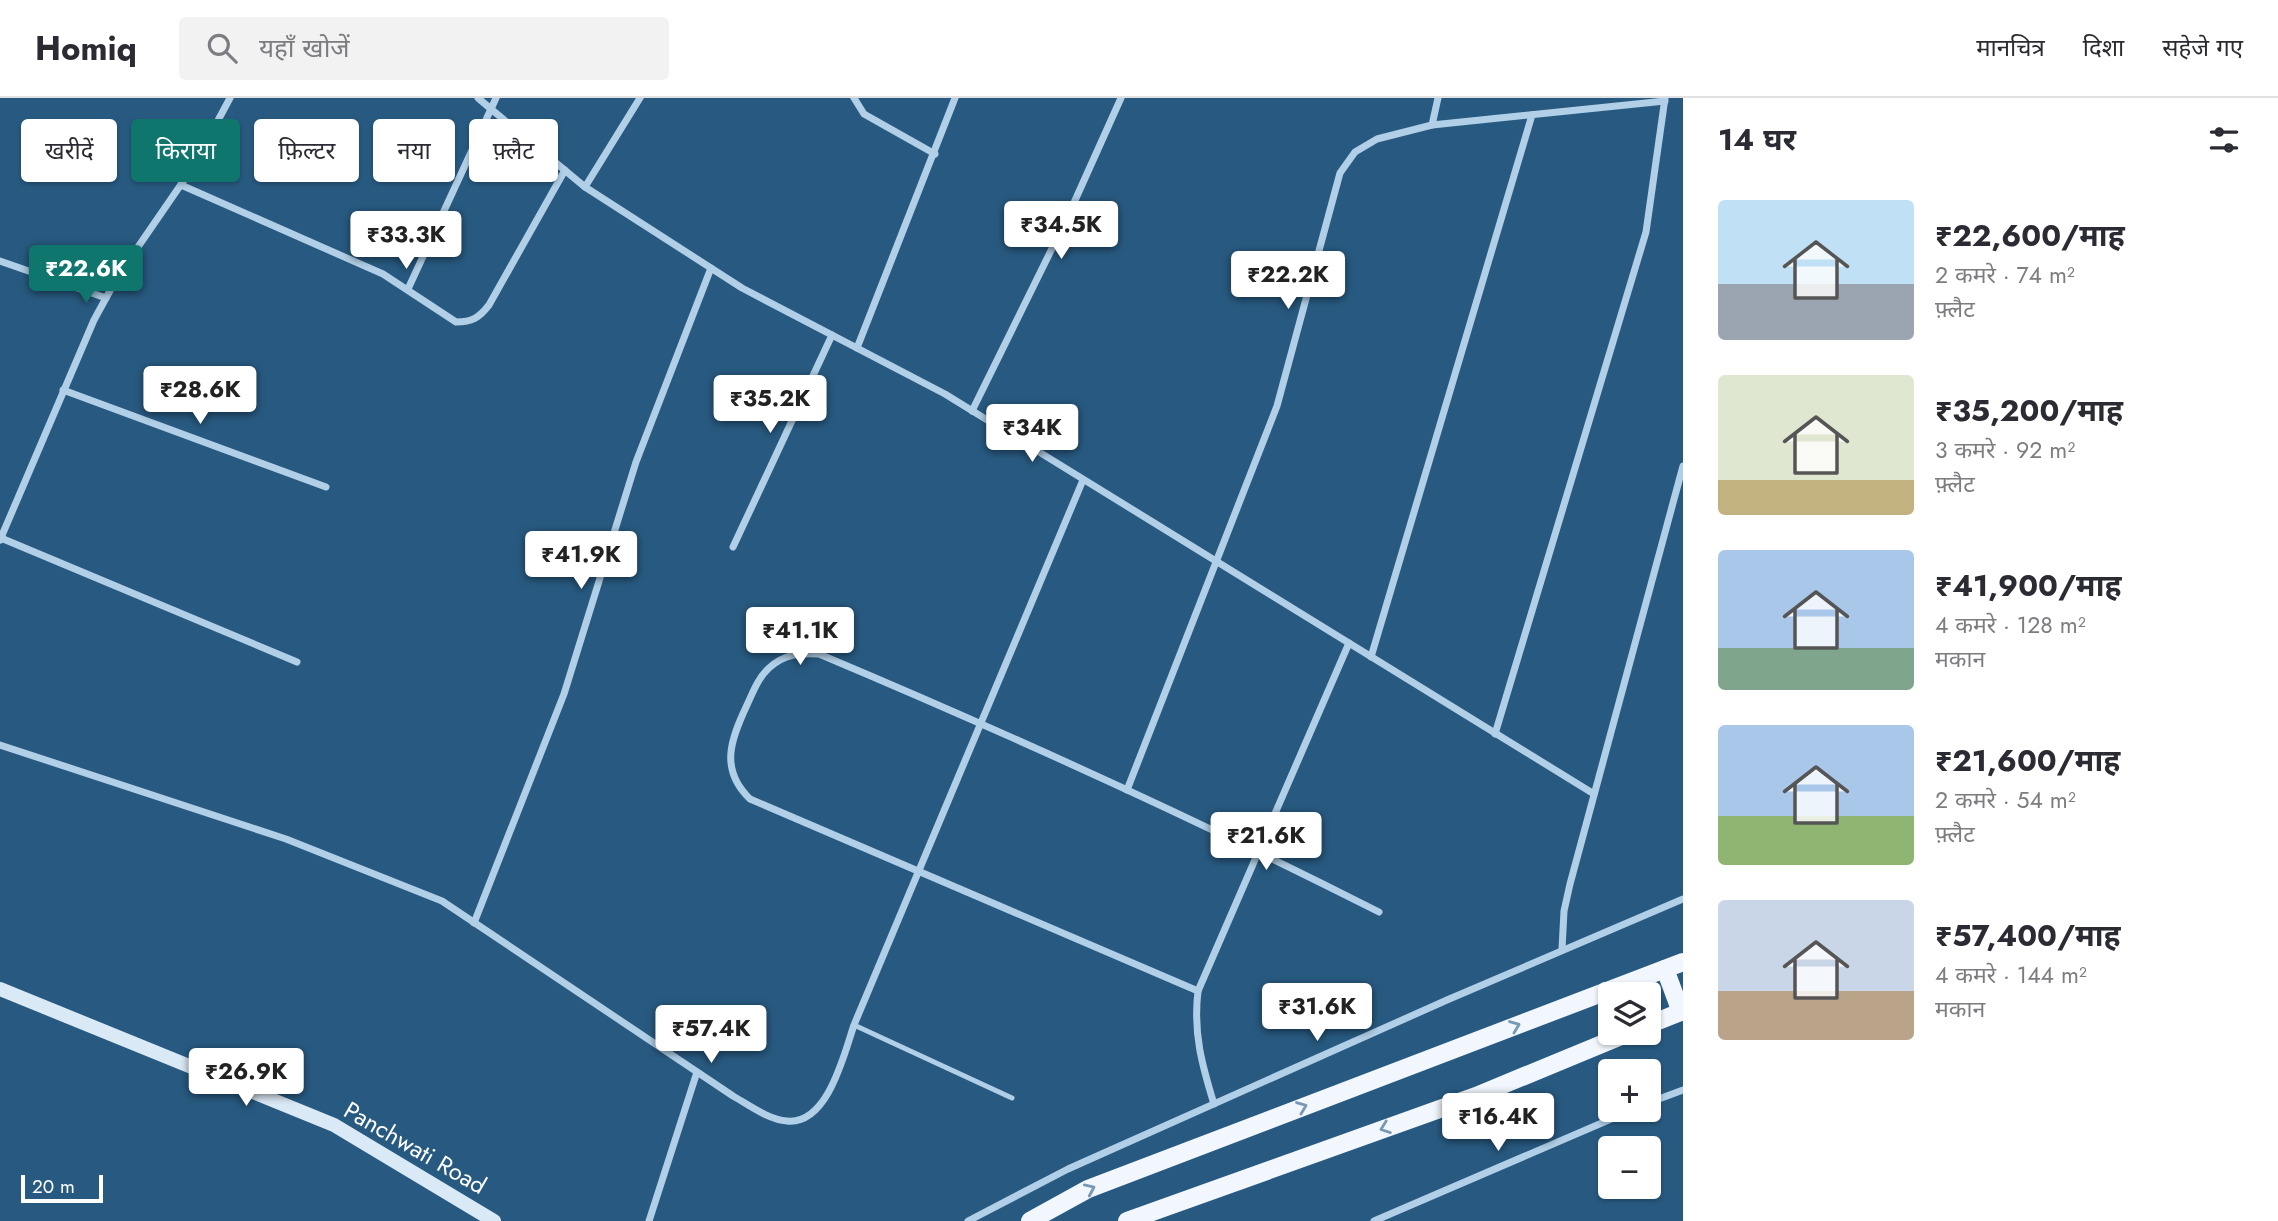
<!DOCTYPE html>
<html lang="hi">
<meta charset="utf-8">
<style>
body{margin:0;font-family:Jost,"Noto Sans Devanagari",sans-serif;background:#f2f2f3;color:#2b2b33;height:100vh;display:flex;flex-direction:column;font-size:26px;white-space:nowrap}
*{box-sizing:border-box;margin:0}
p{font-size:23px;color:#7c7c81}
.icon{flex:none;width:38px;height:38px;fill:none;stroke:currentColor;stroke-width:2;stroke-linecap:round;stroke-linejoin:round}
.map{position:relative;flex:1;overflow:hidden}
.side{display:flex;flex-direction:column;background:#fff;width:595px}
.side>*{flex:none}
.hud{position:absolute;left:21px;top:21px;width:665px;height:63px;display:flex;gap:14px}
.controls{position:absolute;left:1598px;top:884px;display:grid;gap:14px}
.controls a{display:grid;place-items:center;width:63px;height:63px;border-radius:7px;background:#fff;box-shadow:0 2px 5px #0004;font-size:35px}
.scale{position:absolute;left:21px;bottom:18px;width:82px;box-sizing:border-box;padding-left:7px;border:4px solid #fff;border-top:0;font-size:19px;line-height:24px;white-space:nowrap;color:#fff;-webkit-text-stroke:5px #285a81;paint-order:stroke}
.price{position:absolute;translate:-50% -60px;padding:0 16px;border-radius:7px;background:#fff;color:#222;font-size:23px;line-height:46px;filter:drop-shadow(0 2px 4px #0008)}
.price::after{content:'';position:absolute;left:50%;top:42px;width:21px;height:16px;margin-left:-10px;background:inherit;clip-path:polygon(0 0,100% 0,50% 100%)}
.price.current{background:#0f766e;color:#fff}
ul{padding:0;list-style:none}
li{display:flex;align-items:center;gap:21px;height:175px;padding:0 35px}
li span{display:grid;place-items:center;flex:none;width:196px;height:140px;border-radius:7px;color:#555}
li>.icon{margin-inline-start:auto}
span .icon{width:84px;height:84px;fill:#fffc;stroke-width:1}
li b{font-size:30px}
h2{display:flex;justify-content:space-between;align-items:center;height:84px;padding:0 35px;font-size:30px}
.chip{padding:0 24px;border-radius:7px;background:#fff;box-shadow:0 2px 5px #0004;font-size:24px;line-height:63px}
.chip.current{background:#0f766e;color:#fff}
header{display:flex;align-items:center;gap:42px;box-sizing:border-box;height:98px;padding:0 35px;background:#fff;border-bottom:2px solid #e1e1e2}
header strong{font-size:33px}
nav{display:flex;gap:38px;margin-inline-start:auto;font-size:24px}
.search{width:490px;height:63px;background:#f2f2f3;display:flex;align-items:center;gap:18px;box-sizing:border-box;padding:0 24px;border-radius:7px;color:#7c7c81;font-size:26px}
main{display:flex;flex:1;min-height:0}
.map>svg:first-child{display:block}
.lines{fill:none;stroke-linecap:round;stroke-linejoin:round}
.lane{stroke:#b1cfe6;stroke-width:5}
.street{stroke:#b1cfe6;stroke-width:7}
.secondary{stroke:#dae9f6;stroke-width:14}
.primary{stroke:#f1f7fd;stroke-width:18}
.oneway{stroke:#7899b3}
.labels{text-anchor:middle;stroke-width:5;stroke-linejoin:round;paint-order:stroke}
.street-label{font-size:24px;fill:#fff;stroke:#285a81}
</style>
<header>
<strong>Homiq</strong>
<div class="search"><svg class="icon" aria-label="search" viewBox="0 0 24 24"><circle cx="10" cy="10" r="6"/><path d="M15 15l6 6"/></svg>यहाँ खोजें</div>
<nav><a>मानचित्र</a><a>दिशा</a><a>सहेजे गए</a></nav>
</header>
<main>
<div class="map">
<svg width="1683" height="1123" viewBox="0 0 1683 1123">
<rect width="100%" height="100%" fill="#285a81"/>
<g class="lines">
<polyline class="lane" points="854,927 1012,1000"/>
<g class="street">
<polyline points="478,0 491,11 496,0"/>
<polyline points="854,0 864,16 935,56"/>
<polyline points="1432,27 1438,0"/>
<path d="M181,87l202,89 73,48c16,0 23,-4 33,-17l76,-135"/>
<polyline points="585,89 640,0"/>
<polyline points="0,163 106,200"/>
<polyline points="408,191 491,11 585,89 742,190 945,296 1594,696"/>
<polyline points="857,250 955,0"/>
<polyline points="63,292 326,389"/>
<polyline points="972,313 1068,118 1121,0"/>
<polyline points="1,440 297,564"/>
<polyline points="0,442 94,222 118,178 193,69 230,0"/>
<polyline points="733,449 832,237"/>
<polyline points="1371,559 1532,17"/>
<polyline points="1495,636 1646,134 1665,0"/>
<path d="M0,647l286,94 156,62 291,195c16,9 36,24 54,25 41,4 57,-67 67,-96l229,-545"/>
<polyline points="1127,692 1277,308 1340,75 1355,54 1377,41 1432,27 1665,3"/>
<polyline points="474,825 564,596 636,364 711,170"/>
<polyline points="1562,851 1564,813 1570,786 1683,368"/>
<path d="M1198,893l-448,-192c-31,-30 -19,-60 -3,-94 6,-13 11,-27 22,-37 15,-14 31,-15 50,-14 190,80 377,165 560,258"/>
<polyline points="1648,1005 1683,992"/>
<path d="M1214,1006c-12,-39 -21,-71 -16,-113l151,-348"/>
<polyline points="649,1123 697,974"/>
<polyline points="968,1123 1068,1071 1447,902 1683,801"/>
<polyline points="1374,1123 1632,1012"/>
</g>
<polyline class="secondary" points="0,891 334,1027 494,1123"/>
<g class="primary">
<polyline points="1665,871 1681,914"/>
<polyline points="1648,927 1683,913"/>
<polyline points="1030,1123 1088,1091 1683,864"/>
<polyline points="1127,1123 1476,998 1631,934"/>
</g>
</g>
<defs><path id="oneway-chevron" d="M-2-3.5L2.5 0L-2 3.5" fill="none" stroke-width="1.6" stroke-linecap="round" stroke-linejoin="round" transform="scale(1.75)"/></defs>
<g class="oneway">
<use href="#oneway-chevron" transform="translate(1515 928) rotate(-21)"/>
<use href="#oneway-chevron" transform="translate(1302 1009) rotate(-21)"/>
<use href="#oneway-chevron" transform="translate(1385 1030) rotate(160)"/>
<use href="#oneway-chevron" transform="translate(1090 1091) rotate(-24)"/>
</g>
<g class="labels">
<g class="street-label">
<text transform="translate(415 1050) rotate(30)" y="8">Panchwati Road</text>
</g>
</g>
</svg>
<div class="controls">
<a><svg class="icon" aria-label="layers" viewBox="0 0 24 24"><path d="M12 4l9 5-9 5-9-5zM3 14l9 5 9-5"/></svg></a>
<a>+</a>
<a>−</a>
</div>
<div class="scale">20 m</div>
<b class="price" style="left:1061px;top:163px">₹34.5K</b>
<b class="price" style="left:406px;top:173px">₹33.3K</b>
<b class="price current" style="left:86px;top:207px">₹22.6K</b>
<b class="price" style="left:1288px;top:213px">₹22.2K</b>
<b class="price" style="left:200px;top:328px">₹28.6K</b>
<b class="price" style="left:770px;top:337px">₹35.2K</b>
<b class="price" style="left:1032px;top:366px">₹34K</b>
<b class="price" style="left:581px;top:493px">₹41.9K</b>
<b class="price" style="left:800px;top:569px">₹41.1K</b>
<b class="price" style="left:1266px;top:774px">₹21.6K</b>
<b class="price" style="left:1317px;top:945px">₹31.6K</b>
<b class="price" style="left:711px;top:967px">₹57.4K</b>
<b class="price" style="left:246px;top:1010px">₹26.9K</b>
<b class="price" style="left:1498px;top:1055px">₹16.4K</b>
<div class="hud">
<a class="chip">खरीदें</a>
<a class="chip current">किराया</a>
<a class="chip">फ़िल्टर</a>
<a class="chip">नया</a>
<a class="chip">फ़्लैट</a>
</div>
</div>
<section class="side">
<h2>14 घर<svg class="icon" aria-label="filters" viewBox="0 0 24 24"><path d="M4 7h16M4 17h16"/><circle cx="9" cy="7" r="2"/><circle cx="15" cy="17" r="2"/></svg></h2>
<ul>
<li><span style="background:linear-gradient(#bfe0f5 60%,#9aa5b1 0)"><svg class="icon" aria-label="home" viewBox="0 0 24 24"><path d="M3 11l9-7 9 7M6 9v11h12V9"/></svg></span><div><b>₹22,600/माह</b><p>2 कमरे · 74 m²</p><p>फ़्लैट</p></div></li>
<li><span style="background:linear-gradient(#dfe7d0 75%,#c2b280 0)"><svg class="icon" aria-label="home" viewBox="0 0 24 24"><path d="M3 11l9-7 9 7M6 9v11h12V9"/></svg></span><div><b>₹35,200/माह</b><p>3 कमरे · 92 m²</p><p>फ़्लैट</p></div></li>
<li><span style="background:linear-gradient(#a9c7e8 70%,#7fa58c 0)"><svg class="icon" aria-label="home" viewBox="0 0 24 24"><path d="M3 11l9-7 9 7M6 9v11h12V9"/></svg></span><div><b>₹41,900/माह</b><p>4 कमरे · 128 m²</p><p>मकान</p></div></li>
<li><span style="background:linear-gradient(#a9c7e8 65%,#8fb573 0)"><svg class="icon" aria-label="home" viewBox="0 0 24 24"><path d="M3 11l9-7 9 7M6 9v11h12V9"/></svg></span><div><b>₹21,600/माह</b><p>2 कमरे · 54 m²</p><p>फ़्लैट</p></div></li>
<li><span style="background:linear-gradient(#c9d6e8 65%,#b9a48a 0)"><svg class="icon" aria-label="home" viewBox="0 0 24 24"><path d="M3 11l9-7 9 7M6 9v11h12V9"/></svg></span><div><b>₹57,400/माह</b><p>4 कमरे · 144 m²</p><p>मकान</p></div></li>
</ul>
</section>
</main>
